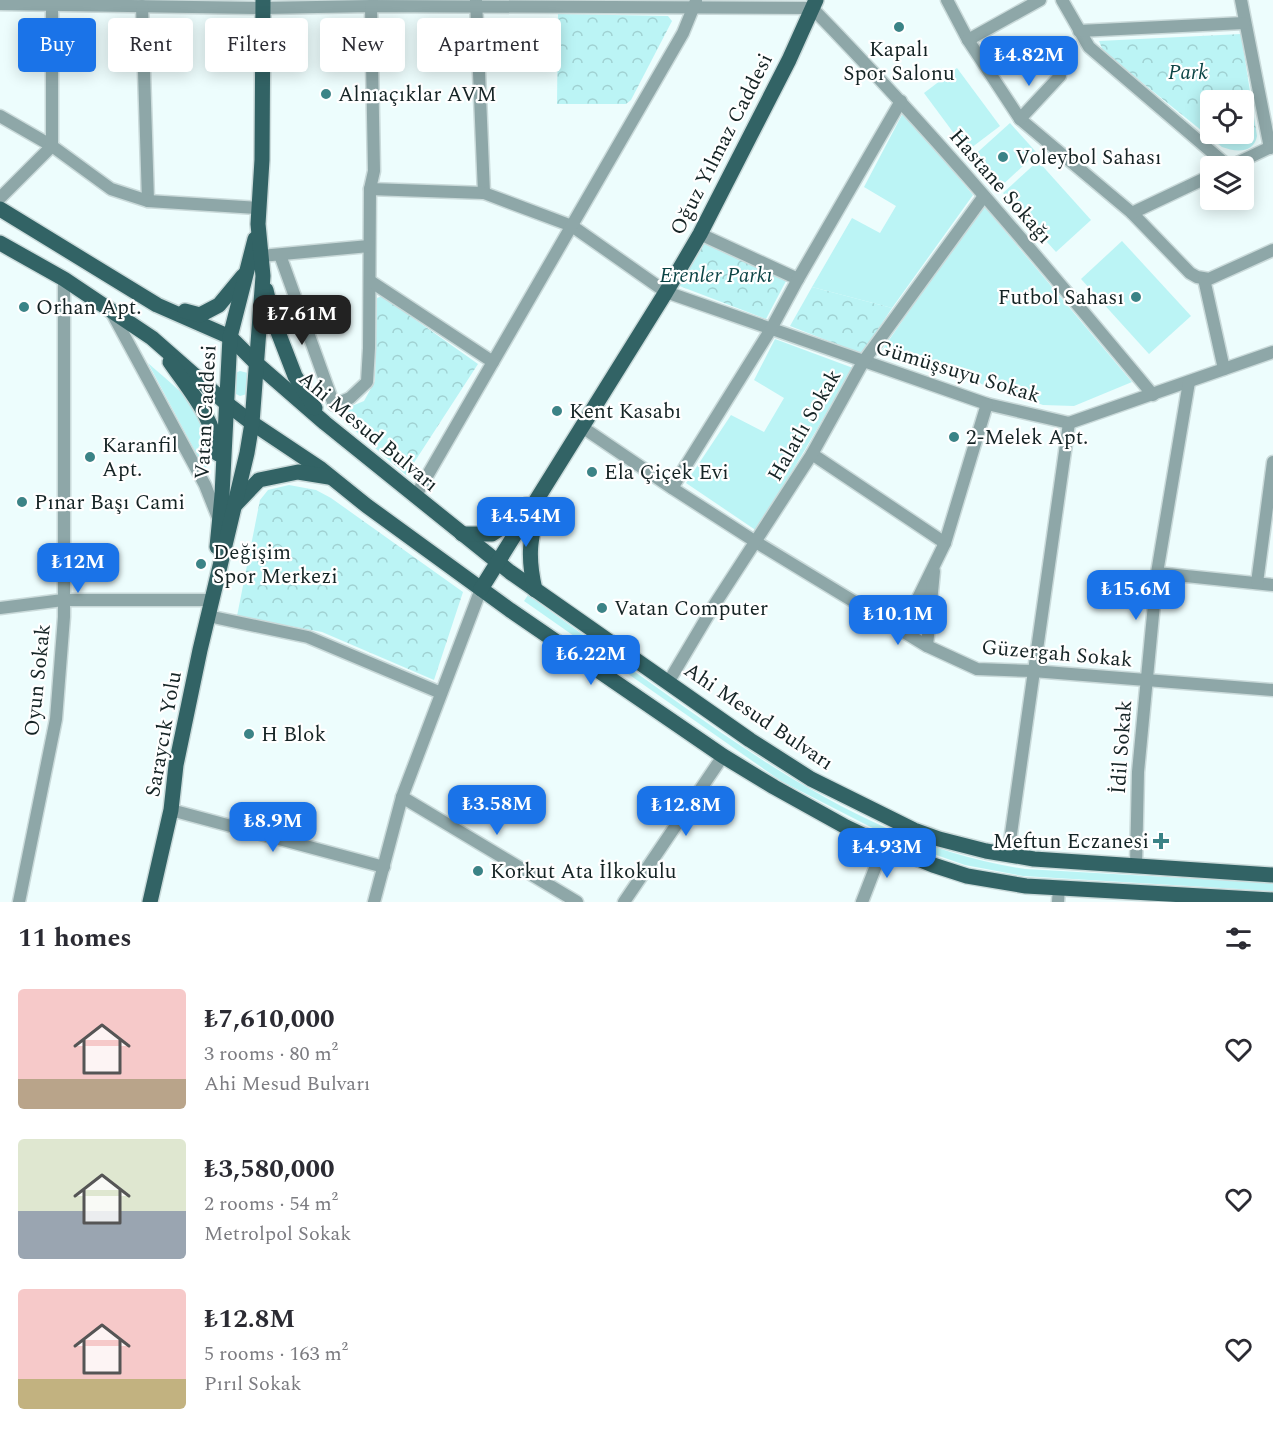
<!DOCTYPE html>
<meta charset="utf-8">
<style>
body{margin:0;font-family:Spectral,serif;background:#f7f7f7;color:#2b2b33;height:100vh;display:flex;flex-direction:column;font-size:22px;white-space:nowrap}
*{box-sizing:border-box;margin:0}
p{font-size:20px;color:#7c7c81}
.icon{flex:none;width:33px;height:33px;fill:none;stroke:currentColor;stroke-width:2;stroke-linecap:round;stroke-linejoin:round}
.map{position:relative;height:902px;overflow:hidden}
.side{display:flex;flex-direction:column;background:#fff;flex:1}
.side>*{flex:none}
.top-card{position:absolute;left:18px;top:18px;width:600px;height:54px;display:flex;gap:12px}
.tools{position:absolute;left:1200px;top:90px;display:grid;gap:12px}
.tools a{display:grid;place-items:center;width:54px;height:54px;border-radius:6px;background:#fff;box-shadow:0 3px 15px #0003;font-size:30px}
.price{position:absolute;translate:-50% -51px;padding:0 14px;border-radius:12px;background:#1a73e8;color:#fff;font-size:20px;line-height:39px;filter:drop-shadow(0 2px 3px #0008)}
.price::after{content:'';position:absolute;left:50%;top:36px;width:18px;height:14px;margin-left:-9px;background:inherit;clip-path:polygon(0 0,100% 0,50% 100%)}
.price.active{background:#222;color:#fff}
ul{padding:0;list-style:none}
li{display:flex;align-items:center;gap:18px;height:150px;padding:0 18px}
li span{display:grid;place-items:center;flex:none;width:168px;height:120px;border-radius:6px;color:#555}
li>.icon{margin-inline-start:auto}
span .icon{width:72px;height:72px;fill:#fffc;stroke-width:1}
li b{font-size:26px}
h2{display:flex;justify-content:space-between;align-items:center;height:72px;padding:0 18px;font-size:26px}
.pill{padding:0 21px;border-radius:6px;background:#fff;box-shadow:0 3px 15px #0003;font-size:21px;line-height:54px}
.pill.active{background:#1a73e8;color:#fff}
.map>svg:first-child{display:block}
.grass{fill:#bbf4f5}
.park{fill:url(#park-crowns);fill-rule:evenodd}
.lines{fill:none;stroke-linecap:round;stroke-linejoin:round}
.minor-casing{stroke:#cadada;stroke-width:15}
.major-casing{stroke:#cadada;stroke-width:18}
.minor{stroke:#8ea7a8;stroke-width:12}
.major{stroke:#326365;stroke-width:15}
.poi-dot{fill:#3b8386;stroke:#fff;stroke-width:2}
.labels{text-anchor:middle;stroke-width:4.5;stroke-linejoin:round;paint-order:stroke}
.poi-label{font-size:21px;fill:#152425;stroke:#fff;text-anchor:start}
.park-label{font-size:21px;font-style:italic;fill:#0c4546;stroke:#fff}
.street-label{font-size:21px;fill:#152425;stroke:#fff}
</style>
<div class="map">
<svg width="1273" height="902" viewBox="0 0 1273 902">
<defs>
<pattern id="park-crowns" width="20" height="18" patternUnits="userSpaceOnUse" patternTransform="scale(1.5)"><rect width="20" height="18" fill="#bbf4f5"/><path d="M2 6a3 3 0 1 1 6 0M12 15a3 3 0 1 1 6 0" fill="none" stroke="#a0d1d2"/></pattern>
</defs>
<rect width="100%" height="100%" fill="#edfdfd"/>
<g class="grass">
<polygon points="957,68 1000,126 967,151 924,93"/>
<polygon points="904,111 973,195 892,308 812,287 852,218 880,233 896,206 864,187"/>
<polygon points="1010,123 1037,153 997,190 969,160"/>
<polygon points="1038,161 1091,220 1056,252 1003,193"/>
<polygon points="983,205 1132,382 1074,406 1043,405 882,350"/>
<polygon points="1122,241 1191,316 1149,354 1081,279"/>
<polygon points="775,339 853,368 757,531 686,483 731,415 764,432 784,398 754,380"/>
<path d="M148,363c13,12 29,24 41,38 13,14 26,51 16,69z"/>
<polygon points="240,371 248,373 247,394 240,396 232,392 233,374"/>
<path d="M528,595c50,36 101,73 152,109 105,74 215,146 345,165l248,14v8l-250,-15 -58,-11 -63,-22 -121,-62 -257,-180z"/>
</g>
<g class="park">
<polygon points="558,14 668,16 672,21 631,100 626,104 557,104"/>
<path d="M1241,34l16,102c-3,18 -22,16 -35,11l-119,-96 -4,-10zM1210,100h34v34h-34z"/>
<polygon points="703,243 786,281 766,319 677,285"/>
<polygon points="812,287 892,308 862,354 790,326"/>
<polygon points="382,296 478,364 406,475 335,413 364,401 375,381 377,298"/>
<polygon points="289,485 316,490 331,498 463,592 434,680 322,632 237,616 260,500 268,490"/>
</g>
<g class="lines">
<defs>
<g id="minor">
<polyline points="476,0 484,193"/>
<polyline points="947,0 968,40 1020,119 1132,213 1190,273 1197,277 1209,279 1273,250"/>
<polyline points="1062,0 1089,47 1228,166"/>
<polyline points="1241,0 1270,148"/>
<path d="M0,4l263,4 108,-2 441,2c120,123 231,255 341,387"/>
<polyline points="142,6 148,201"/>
<polyline points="1079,31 1244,23"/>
<polyline points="968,40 1040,0"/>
<polyline points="0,116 52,146 111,189 148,201 258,208"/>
<polyline points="1020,119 1060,76"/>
<polyline points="1231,166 1273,146"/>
<polyline points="370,189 484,193 572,226 666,292 987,404 1069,423 1273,352"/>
<polyline points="0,198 52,146 52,0"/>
<polyline points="1132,213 1210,176"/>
<polyline points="700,234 798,279"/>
<polyline points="280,255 334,405 350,398 367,382 369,348 370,189 374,171 371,6"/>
<polyline points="261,256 369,246"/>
<polyline points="1204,279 1224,369"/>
<polyline points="370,281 493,362"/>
<polyline points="112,313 205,485 219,520"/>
<polyline points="582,427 672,488 756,542 927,646 977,669 1033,671 1273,690"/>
<polyline points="812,454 945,543"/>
<polyline points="672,488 771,329 798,279 901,101"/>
<polyline points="415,497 683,33 696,1"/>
<polyline points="1157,573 1273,585"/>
<polyline points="1257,583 1273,462"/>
<polyline points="0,608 63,600 211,600"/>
<polyline points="208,616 308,637 441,693"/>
<polyline points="902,631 945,543 987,404"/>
<polyline points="927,646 934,571"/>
<polyline points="669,681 713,607 812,454 863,362 984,196"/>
<polyline points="402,797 577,902"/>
<polyline points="171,810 384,867"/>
<polyline points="1008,855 1069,423"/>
<polyline points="1136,866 1138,772 1157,573 1189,382"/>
<polyline points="19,902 56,719 64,617 64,279"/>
<polyline points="374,902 402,797 481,589"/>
<polyline points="624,902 723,756"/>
<polyline points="862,902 884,845"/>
<polyline points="1058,902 1059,888"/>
</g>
<g id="major">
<polyline points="0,209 157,305 230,337 257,364 325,423 510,572 750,740 811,779 914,830 939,839 986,851 1034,859 1273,875"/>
<polyline points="0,243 64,279 152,338 226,403 252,423 321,469 367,506 510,610 723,756 774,787 846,827 884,845 933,865 967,876 1026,886 1273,900"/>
<polyline points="266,290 273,319 295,376 315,408"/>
<polyline points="185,311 200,315 219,305 243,276"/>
<path d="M170,362c20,29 44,56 48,92"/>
<polyline points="236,504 259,480 298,472 329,477"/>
<polyline points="462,534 492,534 506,525 527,505"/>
<polyline points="217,547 222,495 230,337 255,239"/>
<polyline points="481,589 666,292 700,234 789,60 816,0"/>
<path d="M535,590c-8,-35 -5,-50 4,-84"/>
<polyline points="150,902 171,810 176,765 200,650 247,453 252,423 263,276 258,224 262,160 263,0"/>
</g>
</defs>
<use href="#minor" class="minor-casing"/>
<use href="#major" class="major-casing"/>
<use href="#minor" class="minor"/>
<use href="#major" class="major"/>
</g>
<g class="poi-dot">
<circle cx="899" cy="27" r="6"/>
<circle cx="326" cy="94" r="6"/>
<circle cx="1003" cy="157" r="6"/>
<circle cx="1136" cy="297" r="6"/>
<circle cx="24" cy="307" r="6"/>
<circle cx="557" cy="411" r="6"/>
<circle cx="954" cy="437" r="6"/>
<circle cx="90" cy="457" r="6"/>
<circle cx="592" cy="472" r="6"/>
<circle cx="22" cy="502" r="6"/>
<circle cx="201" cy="564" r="6"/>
<circle cx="602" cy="608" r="6"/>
<circle cx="249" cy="734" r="6"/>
<path d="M1158 832h6v6h6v6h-6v6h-6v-6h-6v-6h6z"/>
<circle cx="478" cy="871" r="6"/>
</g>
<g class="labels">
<g class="poi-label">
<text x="899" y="56" text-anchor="middle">Kapalı<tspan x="899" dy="24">Spor Salonu</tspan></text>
<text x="338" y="101">Alnıaçıklar AVM</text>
<text x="1015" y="164">Voleybol Sahası</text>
<text x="1124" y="304" text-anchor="end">Futbol Sahası</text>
<text x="36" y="314">Orhan Apt.</text>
<text x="569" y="418">Kent Kasabı</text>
<text x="966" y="444">2-Melek Apt.</text>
<text x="102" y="452">Karanfil<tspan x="102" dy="24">Apt.</tspan></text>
<text x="604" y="479">Ela Çiçek Evi</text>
<text x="34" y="509">Pınar Başı Cami</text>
<text x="213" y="559">Değişim<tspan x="213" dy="24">Spor Merkezi</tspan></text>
<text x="614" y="615">Vatan Computer</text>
<text x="261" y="741">H Blok</text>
<text x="1149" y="848" text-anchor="end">Meftun Eczanesi</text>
<text x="490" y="878">Korkut Ata İlkokulu</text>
</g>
<g class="park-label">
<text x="1188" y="79">Park</text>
<text x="716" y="282">Erenler Parkı</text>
</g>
<g class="street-label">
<text transform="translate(721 144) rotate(-63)" y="7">Oğuz Yılmaz Caddesi</text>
<text transform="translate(1001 186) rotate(49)" y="7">Hastane Sokağı</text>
<text transform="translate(958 371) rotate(17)" y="7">Gümüşsuyu Sokak</text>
<text transform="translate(205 412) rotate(-87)" y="7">Vatan Caddesi</text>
<text transform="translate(804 425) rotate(-60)" y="7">Halatlı Sokak</text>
<text transform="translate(369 431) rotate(40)" y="7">Ahi Mesud Bulvarı</text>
<text transform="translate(1057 653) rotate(5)" y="7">Güzergah Sokak</text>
<text transform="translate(37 680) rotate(-84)" y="7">Oyun Sokak</text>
<text transform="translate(759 716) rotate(34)" y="7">Ahi Mesud Bulvarı</text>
<text transform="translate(163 734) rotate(-80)" y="7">Saraycık Yolu</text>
<text transform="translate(1121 747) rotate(-86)" y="7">İdil Sokak</text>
</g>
</g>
</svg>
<div class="tools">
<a><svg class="icon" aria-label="locate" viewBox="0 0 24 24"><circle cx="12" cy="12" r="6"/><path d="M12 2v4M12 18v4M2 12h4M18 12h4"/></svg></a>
<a><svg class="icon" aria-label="layers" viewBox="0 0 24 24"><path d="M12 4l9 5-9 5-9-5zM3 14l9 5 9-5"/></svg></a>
</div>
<b class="price" style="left:1029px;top:87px">₺4.82M</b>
<b class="price active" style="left:302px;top:346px">₺7.61M</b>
<b class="price" style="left:526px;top:548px">₺4.54M</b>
<b class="price" style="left:78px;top:594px">₺12M</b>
<b class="price" style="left:1136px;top:621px">₺15.6M</b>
<b class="price" style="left:898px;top:646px">₺10.1M</b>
<b class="price" style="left:591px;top:686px">₺6.22M</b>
<b class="price" style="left:497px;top:836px">₺3.58M</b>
<b class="price" style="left:686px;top:837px">₺12.8M</b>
<b class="price" style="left:273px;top:853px">₺8.9M</b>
<b class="price" style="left:887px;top:879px">₺4.93M</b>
<div class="top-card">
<a class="pill active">Buy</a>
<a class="pill">Rent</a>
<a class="pill">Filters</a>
<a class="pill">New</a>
<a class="pill">Apartment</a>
</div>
</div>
<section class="side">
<h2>11 homes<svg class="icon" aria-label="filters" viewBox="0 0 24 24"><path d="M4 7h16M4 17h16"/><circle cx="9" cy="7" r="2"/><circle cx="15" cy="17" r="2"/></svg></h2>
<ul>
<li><span style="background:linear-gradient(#f6c9c9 75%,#b9a48a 0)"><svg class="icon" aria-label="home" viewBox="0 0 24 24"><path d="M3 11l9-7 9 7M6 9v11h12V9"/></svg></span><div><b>₺7,610,000</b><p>3 rooms · 80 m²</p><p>Ahi Mesud Bulvarı</p></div><svg class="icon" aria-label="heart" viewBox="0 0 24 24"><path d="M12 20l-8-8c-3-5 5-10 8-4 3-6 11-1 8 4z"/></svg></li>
<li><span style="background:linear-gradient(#dfe7d0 60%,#9aa5b1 0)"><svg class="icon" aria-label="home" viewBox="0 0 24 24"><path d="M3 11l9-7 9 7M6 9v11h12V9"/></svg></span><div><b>₺3,580,000</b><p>2 rooms · 54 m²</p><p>Metrolpol Sokak</p></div><svg class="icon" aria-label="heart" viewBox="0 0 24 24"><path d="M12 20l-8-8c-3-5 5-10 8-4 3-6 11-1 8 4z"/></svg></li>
<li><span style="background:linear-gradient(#f6c9c9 75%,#c2b280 0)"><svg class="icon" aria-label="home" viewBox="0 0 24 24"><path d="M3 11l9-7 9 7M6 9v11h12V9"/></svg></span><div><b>₺12.8M</b><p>5 rooms · 163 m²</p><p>Pırıl Sokak</p></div><svg class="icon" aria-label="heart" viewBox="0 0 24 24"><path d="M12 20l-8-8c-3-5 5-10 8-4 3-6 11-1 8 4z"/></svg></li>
</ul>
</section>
